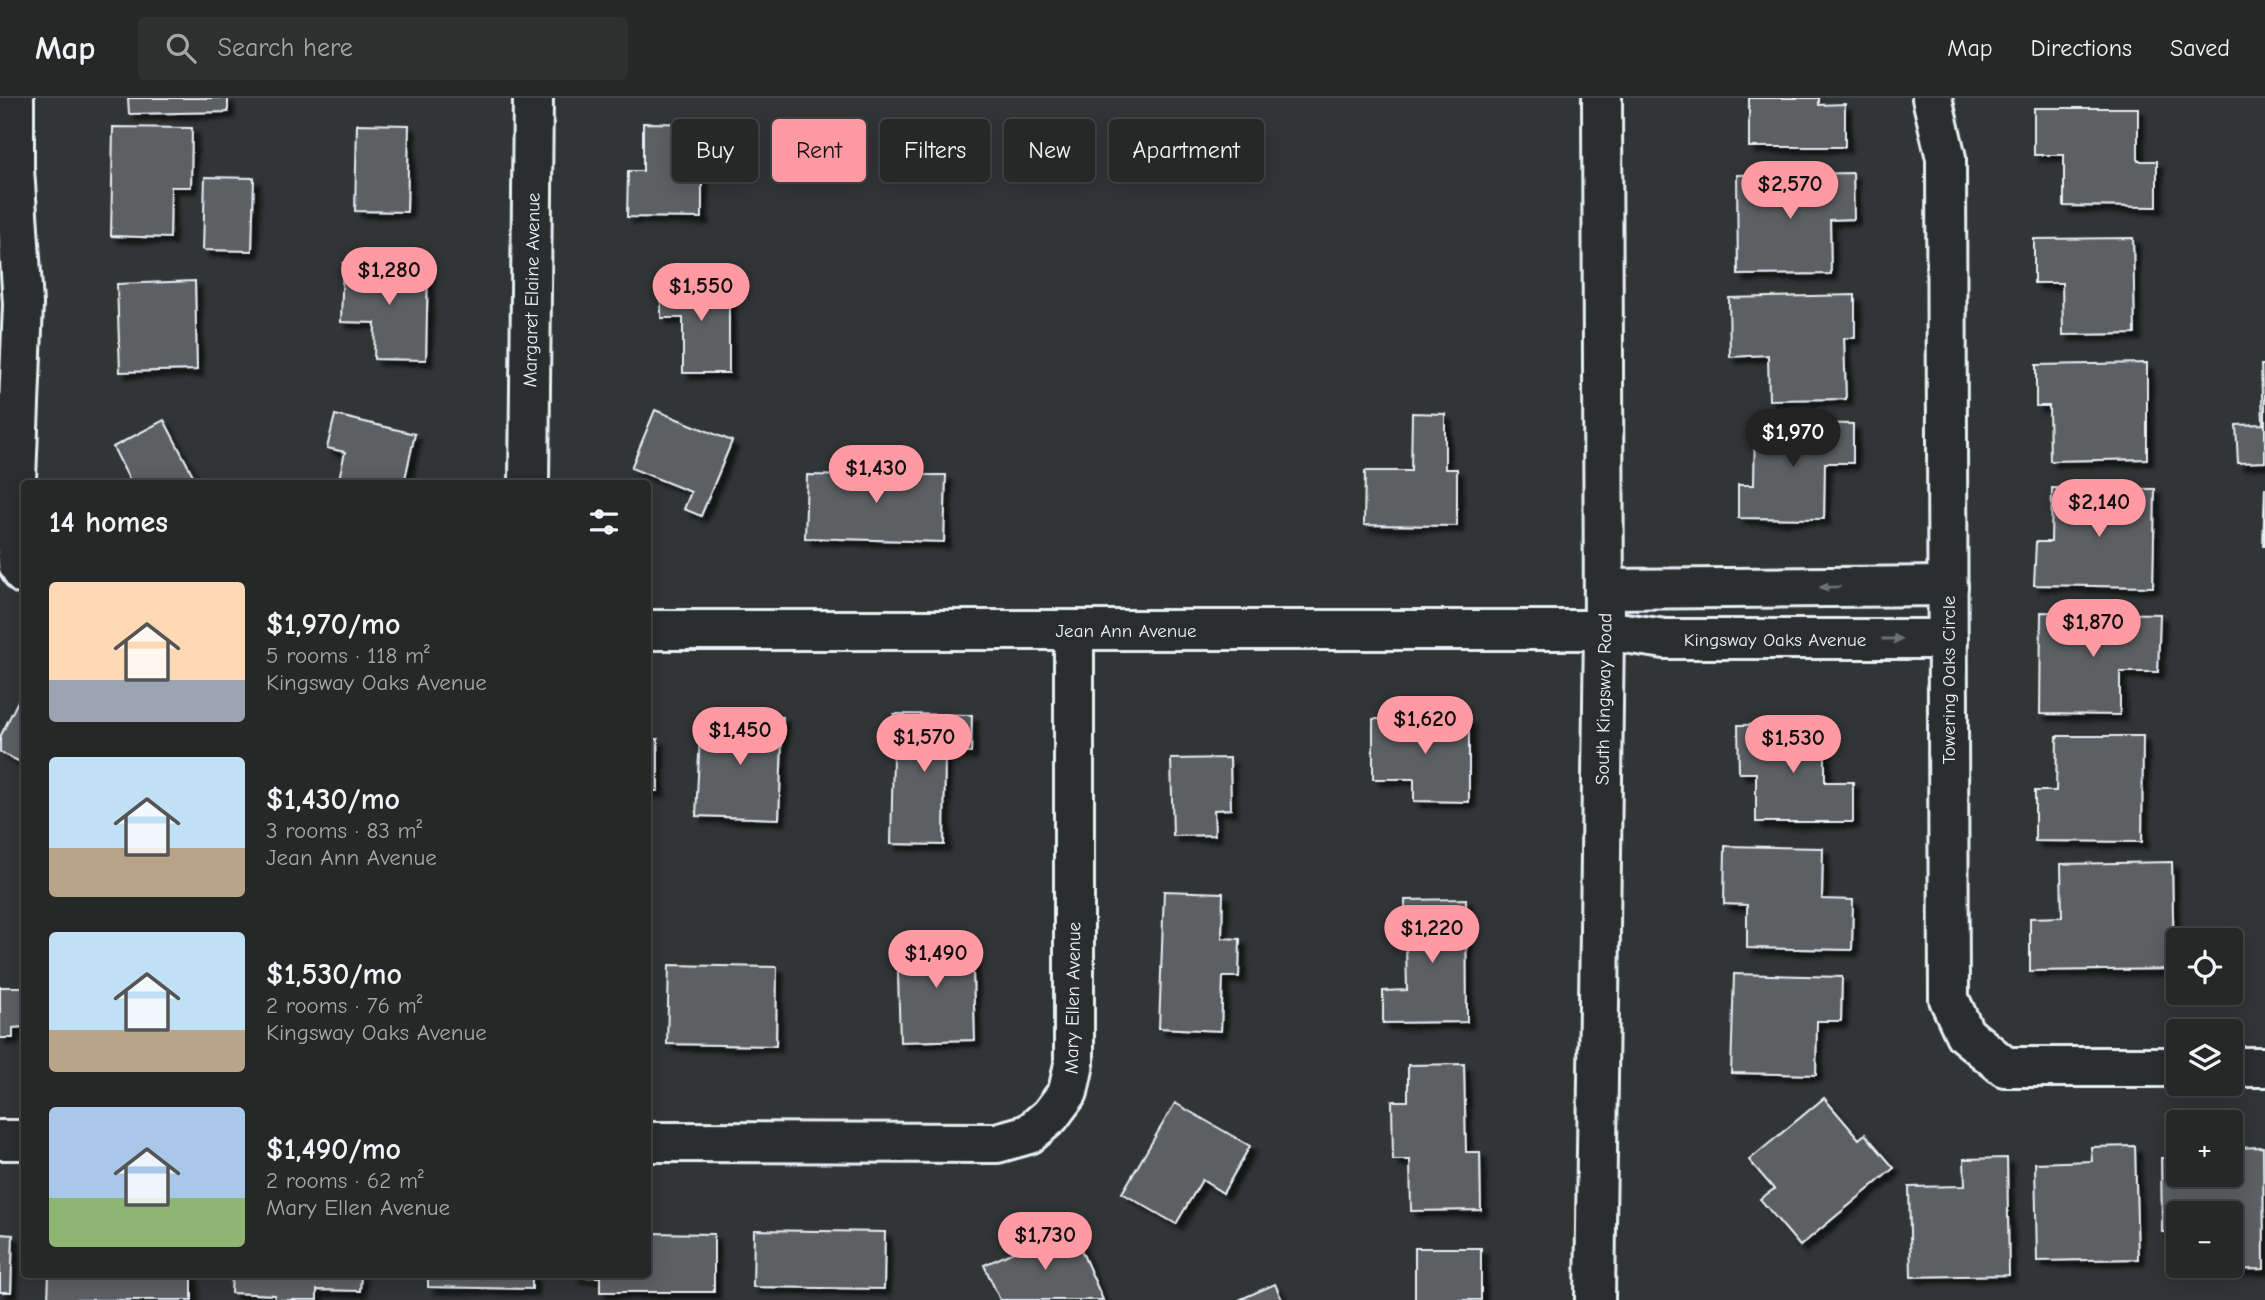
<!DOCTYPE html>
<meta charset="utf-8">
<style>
body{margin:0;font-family:"Comic Neue",sans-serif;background:#2e3030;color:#f1f3f6;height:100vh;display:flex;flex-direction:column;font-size:26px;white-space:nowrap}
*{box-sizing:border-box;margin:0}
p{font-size:23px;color:#a4a6a8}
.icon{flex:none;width:38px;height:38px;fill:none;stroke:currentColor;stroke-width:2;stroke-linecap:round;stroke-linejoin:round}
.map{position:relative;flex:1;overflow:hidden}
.details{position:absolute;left:21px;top:382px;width:630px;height:798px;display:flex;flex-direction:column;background:#262828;border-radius:7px;box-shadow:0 4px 18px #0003,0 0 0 2px #424445}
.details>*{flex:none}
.hud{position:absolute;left:672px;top:21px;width:665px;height:63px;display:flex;gap:14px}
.tools{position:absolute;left:2166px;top:830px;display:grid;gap:14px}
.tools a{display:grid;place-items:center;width:77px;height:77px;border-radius:7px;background:#262828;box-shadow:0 4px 18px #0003,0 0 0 2px #424445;font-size:35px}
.price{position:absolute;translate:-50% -60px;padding:0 16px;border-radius:24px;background:#ff9aa2;color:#111;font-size:23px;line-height:46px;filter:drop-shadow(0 2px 4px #0008)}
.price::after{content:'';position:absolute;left:50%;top:42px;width:21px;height:16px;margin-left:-10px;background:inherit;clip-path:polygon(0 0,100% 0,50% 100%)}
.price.on{background:#222;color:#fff}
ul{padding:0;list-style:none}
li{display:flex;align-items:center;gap:21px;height:175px;padding:0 28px}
li span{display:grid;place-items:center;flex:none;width:196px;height:140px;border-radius:7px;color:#555}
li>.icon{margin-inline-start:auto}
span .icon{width:84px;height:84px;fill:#fffc;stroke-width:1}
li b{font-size:30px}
h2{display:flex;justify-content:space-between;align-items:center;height:84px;padding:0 28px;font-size:30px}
.pill{padding:0 24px;border-radius:7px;background:#262828;box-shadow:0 4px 18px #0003,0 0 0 2px #424445;font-size:24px;line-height:63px}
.pill.on{background:#ff9aa2;color:#111}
header{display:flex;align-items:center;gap:42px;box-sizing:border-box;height:98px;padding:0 35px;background:#262828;border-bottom:2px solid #424445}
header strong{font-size:33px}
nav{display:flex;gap:38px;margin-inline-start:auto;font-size:24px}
.search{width:490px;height:63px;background:#2e3030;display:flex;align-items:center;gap:18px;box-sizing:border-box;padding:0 24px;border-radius:7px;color:#a4a6a8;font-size:26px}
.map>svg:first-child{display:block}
.building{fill:#5c6063;stroke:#e8f1f8;stroke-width:2;filter:url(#shadow)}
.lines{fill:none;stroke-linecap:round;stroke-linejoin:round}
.street-casing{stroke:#e8f1f8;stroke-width:44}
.secondary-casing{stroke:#e8f1f8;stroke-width:44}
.street{stroke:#2a2d2e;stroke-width:38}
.secondary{stroke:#2a2d2e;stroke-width:38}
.oneway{fill:#6c7275}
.labels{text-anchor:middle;stroke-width:7;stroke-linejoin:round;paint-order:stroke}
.street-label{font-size:19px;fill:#e8f1f8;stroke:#2a2d2e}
</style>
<header>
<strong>Map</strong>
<div class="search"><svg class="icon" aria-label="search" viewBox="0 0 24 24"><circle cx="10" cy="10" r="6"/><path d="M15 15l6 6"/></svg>Search here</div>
<nav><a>Map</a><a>Directions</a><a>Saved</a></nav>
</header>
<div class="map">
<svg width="2265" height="1202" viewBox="0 0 2265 1202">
<defs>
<filter id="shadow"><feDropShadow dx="6" dy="6" stdDeviation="2" flood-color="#0009"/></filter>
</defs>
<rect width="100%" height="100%" fill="#323536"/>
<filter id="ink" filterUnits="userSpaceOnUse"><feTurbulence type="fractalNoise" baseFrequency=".0143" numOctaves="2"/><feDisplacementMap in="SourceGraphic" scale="14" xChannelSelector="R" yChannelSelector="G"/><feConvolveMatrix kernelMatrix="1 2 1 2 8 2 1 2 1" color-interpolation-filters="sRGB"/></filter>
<g filter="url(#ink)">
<g class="building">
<polygon points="128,0 228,0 228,14 129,16"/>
<polygon points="1749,0 1819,0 1819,7 1845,6 1845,49 1749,49"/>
<polygon points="2034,10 2138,10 2138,63 2157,63 2157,109 2064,108 2064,57 2034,57"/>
<polygon points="643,25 724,26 723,68 702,67 702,120 627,119 628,73 643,73"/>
<polygon points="357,26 409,27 407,114 355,113"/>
<polygon points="113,29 192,30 191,89 171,89 170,140 111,138"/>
<polygon points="1853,75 1854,121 1830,122 1831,176 1738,177 1737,77"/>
<polygon points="205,79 254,80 252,153 203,152"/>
<polygon points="2133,140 2135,236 2063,237 2062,185 2034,185 2034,141"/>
<polygon points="343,165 428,167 426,262 374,261 375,225 341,224"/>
<polygon points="195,183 197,272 120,274 117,186"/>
<polygon points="729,184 729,275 683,275 683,220 661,220 661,185"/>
<polygon points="1855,197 1855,240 1844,240 1846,301 1769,302 1768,257 1730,259 1729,200"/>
<polygon points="2147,265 2147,361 2050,363 2049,308 2036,308 2036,267"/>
<polygon points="2261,267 2265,267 2265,364 2238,365 2236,327 2263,326"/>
<polygon points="655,312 732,343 701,418 684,411 691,394 631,370"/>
<polygon points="1412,315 1445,316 1445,371 1457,371 1457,428 1364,427 1365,373 1411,373"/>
<polygon points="335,317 415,336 404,385 338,385 345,354 327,350"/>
<polygon points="164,322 197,385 131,385 113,349"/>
<polygon points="1755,324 1853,326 1853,365 1825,365 1824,421 1738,420 1738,387 1754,387"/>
<polygon points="863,357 895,358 894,377 946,377 944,444 805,440 807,377 862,378"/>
<polygon points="2265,389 2265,448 2263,448"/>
<polygon points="2052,390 2155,391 2153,489 2034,487 2036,444 2051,444"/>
<polygon points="2041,514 2160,516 2158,574 2120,574 2120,617 2040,616"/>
<polygon points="24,591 24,666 0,654 0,639"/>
<polygon points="701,616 783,619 779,721 696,718"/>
<polygon points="894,616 972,617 971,655 945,654 944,747 891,746"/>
<polygon points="1373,621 1469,621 1469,704 1414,703 1414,681 1373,681"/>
<polygon points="1825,626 1825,684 1853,684 1853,724 1756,724 1756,675 1739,675 1738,627"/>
<polygon points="2057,638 2143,638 2142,744 2035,743 2035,693 2056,693"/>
<rect x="648" y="641" width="10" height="52"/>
<polygon points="1230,660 1231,711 1214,712 1215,737 1173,738 1171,661"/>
<polygon points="1725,748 1823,750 1822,801 1853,802 1852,852 1747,850 1747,807 1724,806"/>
<polygon points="2172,764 2174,871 2030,873 2030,820 2062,819 2061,766"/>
<polygon points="1164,793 1223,795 1222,840 1240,841 1239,879 1223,879 1221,933 1159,930"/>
<polygon points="1466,801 1467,924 1383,925 1383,893 1407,892 1405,802"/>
<polygon points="972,841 975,942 900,944 897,843"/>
<polygon points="669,867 777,869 776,948 667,946"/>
<polygon points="1734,876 1842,879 1841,923 1817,923 1816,977 1731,975"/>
<polygon points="0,889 24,889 24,929 13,930 13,940 0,940"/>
<polygon points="1464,966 1466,1054 1480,1054 1481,1112 1411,1113 1410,1062 1393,1062 1392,1003 1408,1003 1408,967"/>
<polygon points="1824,1000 1859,1041 1865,1036 1894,1070 1800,1148 1760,1101 1774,1091 1749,1062"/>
<polygon points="1175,1005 1250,1048 1223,1095 1202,1082 1176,1126 1122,1095"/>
<polygon points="2135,1048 2138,1161 2037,1163 2035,1065 2092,1063 2091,1049"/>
<polygon points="2263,1049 2264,1171 2205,1172 2205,1167 2231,1167 2231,1115 2179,1115 2179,1134 2162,1134 2161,1060 2179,1060 2179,1076 2231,1076 2231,1050"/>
<polygon points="2007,1060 2009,1177 1911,1179 1909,1089 1965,1088 1964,1061"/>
<polygon points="1071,1129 1103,1202 1000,1202 984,1167"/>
<polygon points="754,1132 885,1134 884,1191 753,1189"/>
<polygon points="648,1135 714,1136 714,1194 600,1194 600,1179 573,1179 573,1176 648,1176"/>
<polygon points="0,1136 13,1137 11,1194 0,1194"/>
<rect x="1415" y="1150" width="66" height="52"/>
<polygon points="49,1176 192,1176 192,1202 48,1202"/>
<polygon points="232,1176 361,1176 360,1193 317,1192 317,1202 274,1202 275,1197 231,1195"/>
<polygon points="428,1176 532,1176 532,1191 428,1189"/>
<polygon points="1275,1186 1282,1202 1239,1202"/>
</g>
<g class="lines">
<defs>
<g id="street">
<polyline points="14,0 14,70 23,206 14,431 18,466 24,477"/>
<polyline points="1932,0 1946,60 1949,901 1965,936 2005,969 2179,969"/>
<polyline points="529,385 533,0"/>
<polyline points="1604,491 1948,488"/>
<polyline points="648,532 1604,532 1665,541 1948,541"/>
<polyline points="2231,969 2265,969"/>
<polyline points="0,1042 24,1042"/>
<polyline points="648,1044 997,1045 1029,1036 1050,1018 1068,994 1074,966 1074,532"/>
</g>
<polyline id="secondary" points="1595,1202 1604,532 1602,0"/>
</defs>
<use href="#street" class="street-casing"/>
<use href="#secondary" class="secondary-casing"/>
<use href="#street" class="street"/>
<use href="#secondary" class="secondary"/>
</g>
<defs><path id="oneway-solid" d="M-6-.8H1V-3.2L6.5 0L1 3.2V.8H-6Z" transform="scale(1.75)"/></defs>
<g class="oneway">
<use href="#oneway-solid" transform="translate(1830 489) rotate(179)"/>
<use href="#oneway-solid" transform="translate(1892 541)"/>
</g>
</g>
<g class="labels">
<g class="street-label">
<text transform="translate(531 192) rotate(-89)" y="7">Margaret Elaine Avenue</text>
<text x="1126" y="539">Jean Ann Avenue</text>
<text x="1775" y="548">Kingsway Oaks Avenue</text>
<text transform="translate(1948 582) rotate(-90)" y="7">Towering Oaks Circle</text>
<text transform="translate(1603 601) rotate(-89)" y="7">South Kingsway Road</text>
<text transform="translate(1072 900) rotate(-89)" y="7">Mary Ellen Avenue</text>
</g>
</g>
</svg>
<div class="tools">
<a><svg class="icon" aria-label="locate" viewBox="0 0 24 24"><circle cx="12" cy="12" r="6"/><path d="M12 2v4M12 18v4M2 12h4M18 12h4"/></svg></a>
<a><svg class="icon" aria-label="layers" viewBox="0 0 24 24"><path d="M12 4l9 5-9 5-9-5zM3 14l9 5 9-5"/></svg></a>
<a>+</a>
<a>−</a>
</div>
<b class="price" style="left:1790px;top:123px">$2,570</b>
<b class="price" style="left:389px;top:209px">$1,280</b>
<b class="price" style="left:701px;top:225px">$1,550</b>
<b class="price on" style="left:1793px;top:371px">$1,970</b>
<b class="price" style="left:876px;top:407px">$1,430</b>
<b class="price" style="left:2099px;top:441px">$2,140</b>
<b class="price" style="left:2093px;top:561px">$1,870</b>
<b class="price" style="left:1425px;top:658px">$1,620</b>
<b class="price" style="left:740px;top:669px">$1,450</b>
<b class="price" style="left:924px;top:676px">$1,570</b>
<b class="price" style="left:1793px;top:677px">$1,530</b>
<b class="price" style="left:1432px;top:867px">$1,220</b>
<b class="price" style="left:936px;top:892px">$1,490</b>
<b class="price" style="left:1045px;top:1174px">$1,730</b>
<div class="hud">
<a class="pill">Buy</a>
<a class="pill on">Rent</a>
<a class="pill">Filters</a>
<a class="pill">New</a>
<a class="pill">Apartment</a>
</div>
<section class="details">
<h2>14 homes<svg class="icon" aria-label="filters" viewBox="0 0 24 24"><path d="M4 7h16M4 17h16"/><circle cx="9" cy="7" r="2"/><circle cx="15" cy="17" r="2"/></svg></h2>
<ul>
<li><span style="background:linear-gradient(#ffd9b3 70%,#9aa5b1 0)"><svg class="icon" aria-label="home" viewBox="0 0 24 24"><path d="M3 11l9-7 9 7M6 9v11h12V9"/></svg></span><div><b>$1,970/mo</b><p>5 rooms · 118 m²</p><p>Kingsway Oaks Avenue</p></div></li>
<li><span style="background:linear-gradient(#bfe0f5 65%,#b9a48a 0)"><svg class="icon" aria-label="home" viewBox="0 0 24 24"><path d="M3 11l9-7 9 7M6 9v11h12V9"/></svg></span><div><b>$1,430/mo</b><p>3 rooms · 83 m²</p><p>Jean Ann Avenue</p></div></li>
<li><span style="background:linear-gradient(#bfe0f5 70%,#b9a48a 0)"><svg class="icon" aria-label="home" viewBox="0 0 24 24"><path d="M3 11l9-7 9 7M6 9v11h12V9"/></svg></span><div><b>$1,530/mo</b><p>2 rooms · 76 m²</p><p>Kingsway Oaks Avenue</p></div></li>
<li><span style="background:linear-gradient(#a9c7e8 65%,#8fb573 0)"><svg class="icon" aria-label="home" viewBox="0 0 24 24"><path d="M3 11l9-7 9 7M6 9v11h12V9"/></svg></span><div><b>$1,490/mo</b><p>2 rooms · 62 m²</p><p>Mary Ellen Avenue</p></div></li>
</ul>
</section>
</div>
